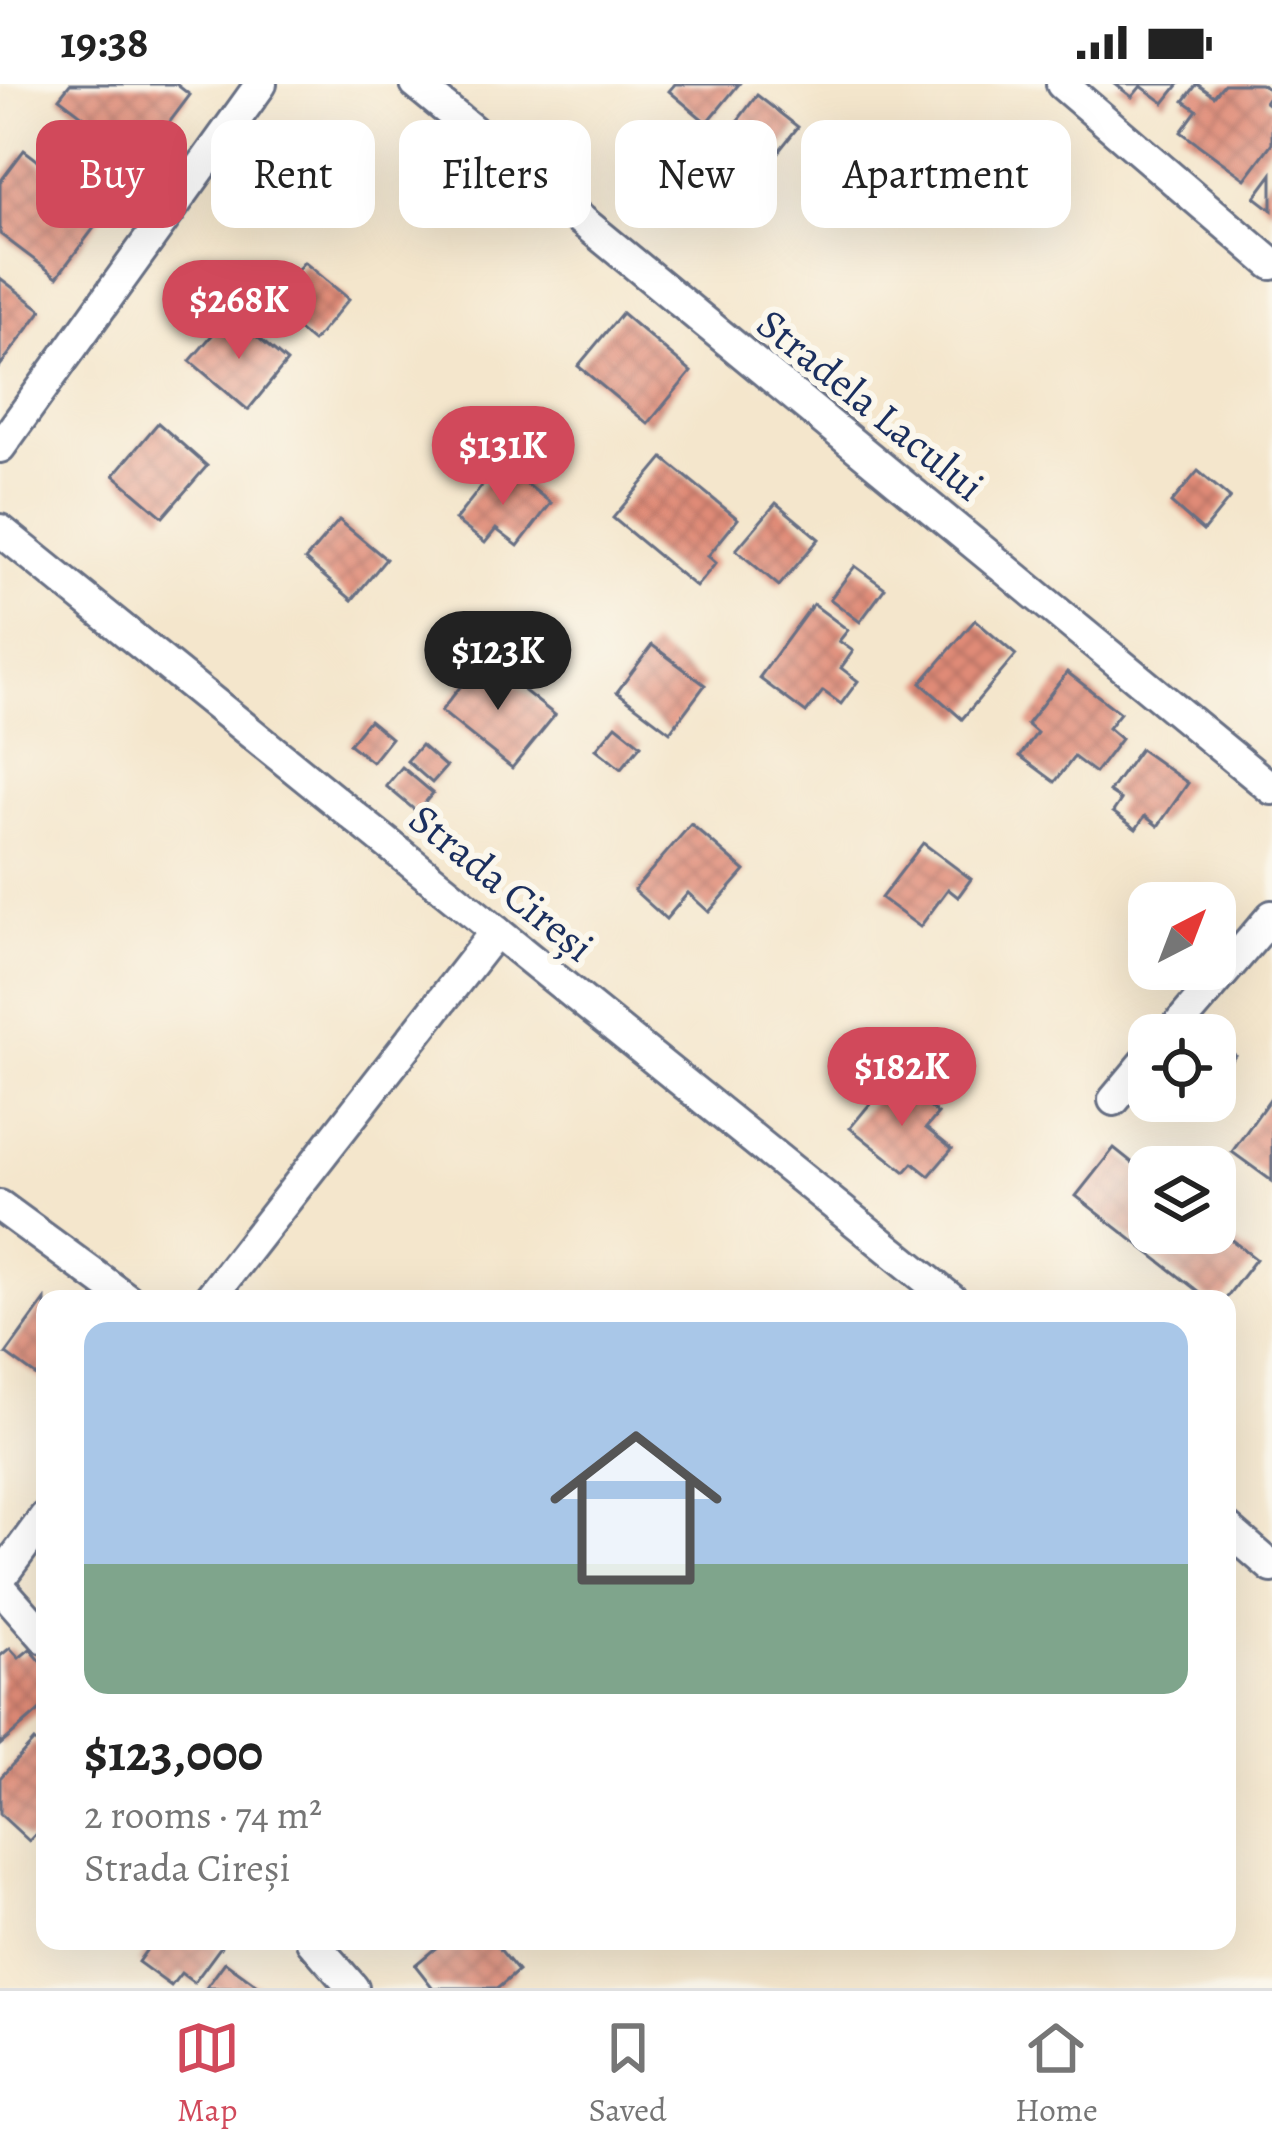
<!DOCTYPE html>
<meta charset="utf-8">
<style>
body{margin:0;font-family:Alegreya,serif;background:#f6f6f6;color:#222;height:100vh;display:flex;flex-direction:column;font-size:45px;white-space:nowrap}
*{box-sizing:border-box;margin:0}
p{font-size:39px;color:#767676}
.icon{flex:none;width:66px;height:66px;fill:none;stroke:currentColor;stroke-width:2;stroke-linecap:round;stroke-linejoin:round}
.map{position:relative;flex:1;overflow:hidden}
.panel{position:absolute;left:36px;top:1206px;width:1200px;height:660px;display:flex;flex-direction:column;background:#fff;border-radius:24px;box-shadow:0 12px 48px #0002}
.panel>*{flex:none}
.top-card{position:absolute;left:36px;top:36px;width:1200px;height:108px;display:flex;gap:24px}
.needle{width:78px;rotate:42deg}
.buttons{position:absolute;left:1128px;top:798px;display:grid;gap:24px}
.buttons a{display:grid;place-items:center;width:108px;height:108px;border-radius:24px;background:#fff;box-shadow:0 12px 48px #0002;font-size:60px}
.price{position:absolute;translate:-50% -102px;padding:0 27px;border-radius:42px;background:#d1495b;color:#fff;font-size:39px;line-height:78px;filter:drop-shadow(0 3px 6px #0008)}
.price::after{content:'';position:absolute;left:50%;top:72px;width:36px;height:27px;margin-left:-18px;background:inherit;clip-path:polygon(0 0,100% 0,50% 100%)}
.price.current{background:#222;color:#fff}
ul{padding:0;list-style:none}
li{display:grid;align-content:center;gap:24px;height:636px;padding:0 48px}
li span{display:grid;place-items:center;height:372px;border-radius:24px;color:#555}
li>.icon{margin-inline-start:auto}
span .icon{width:216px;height:216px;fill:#fffc;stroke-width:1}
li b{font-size:51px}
.tag{padding:0 42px;border-radius:24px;background:#fff;box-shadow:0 12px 48px #0002;font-size:42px;line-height:108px}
.tag.current{background:#d1495b;color:#fff}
.status{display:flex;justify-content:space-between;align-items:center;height:84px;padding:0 60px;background:#fff;direction:ltr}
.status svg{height:33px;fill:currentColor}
.tabs{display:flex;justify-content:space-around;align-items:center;height:168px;border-top:3px solid #e0e0e0;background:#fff;font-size:33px;color:#767676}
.tabs a{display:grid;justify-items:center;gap:6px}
.tabs .current{color:#d1495b}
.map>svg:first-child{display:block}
.building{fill:url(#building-cross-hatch)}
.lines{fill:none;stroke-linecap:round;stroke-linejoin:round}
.street-casing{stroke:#676f84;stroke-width:36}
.street{stroke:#fff;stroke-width:30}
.labels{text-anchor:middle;stroke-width:12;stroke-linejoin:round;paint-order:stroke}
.street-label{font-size:42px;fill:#1b2f5e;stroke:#fbf7ec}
</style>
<div class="status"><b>19:38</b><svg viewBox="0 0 49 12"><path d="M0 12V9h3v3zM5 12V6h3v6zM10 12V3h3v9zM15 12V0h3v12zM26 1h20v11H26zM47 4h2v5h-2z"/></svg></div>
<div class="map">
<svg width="1272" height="1904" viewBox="0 0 1272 1904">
<defs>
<pattern id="building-cross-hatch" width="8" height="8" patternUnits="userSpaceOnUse" patternTransform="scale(3)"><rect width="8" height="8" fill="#e08b77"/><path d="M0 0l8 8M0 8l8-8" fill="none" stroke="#b57265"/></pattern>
</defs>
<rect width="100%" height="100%" fill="#fbf7ec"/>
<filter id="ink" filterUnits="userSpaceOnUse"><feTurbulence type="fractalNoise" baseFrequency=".00833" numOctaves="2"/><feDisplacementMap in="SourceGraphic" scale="24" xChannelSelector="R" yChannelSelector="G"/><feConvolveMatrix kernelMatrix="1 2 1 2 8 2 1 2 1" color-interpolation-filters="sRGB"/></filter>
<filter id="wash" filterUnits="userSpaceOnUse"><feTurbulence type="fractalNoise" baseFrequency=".004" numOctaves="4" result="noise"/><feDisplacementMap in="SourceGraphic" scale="48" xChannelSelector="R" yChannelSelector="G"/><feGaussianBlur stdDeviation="2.7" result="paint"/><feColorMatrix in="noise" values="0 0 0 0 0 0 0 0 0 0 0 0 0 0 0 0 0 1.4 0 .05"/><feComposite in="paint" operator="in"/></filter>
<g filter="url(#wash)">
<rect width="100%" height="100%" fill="#f4e6cc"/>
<g id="blocks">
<g class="building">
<polygon points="70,0 176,0 190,11 141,76 59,14"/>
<polygon points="675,0 739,0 707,39 669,7"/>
<polygon points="1115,0 1179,0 1164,19 1141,2 1132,13"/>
<polygon points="1197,0 1214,12 1224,0 1261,0 1272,8 1265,18 1272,23 1272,59 1245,95 1181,48 1197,26 1184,17"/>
<polygon points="757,11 798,43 775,72 735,40"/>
<polygon points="24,66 106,128 57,193 0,150 0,98"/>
<polygon points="1272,90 1272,126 1255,113"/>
<polygon points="304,178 349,215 313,258 268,221"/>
<polygon points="0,194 42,226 0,282"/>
<polygon points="622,229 691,288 648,340 578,282"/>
<polygon points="230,230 287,278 248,326 190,277"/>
<polygon points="158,339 207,382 163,433 114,391"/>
<polygon points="663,374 738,435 708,472 716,479 696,503 613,434"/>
<polygon points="500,379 551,419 518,462 496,445 485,459 455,436"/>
<polygon points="1198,387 1230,414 1203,447 1171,419"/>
<polygon points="776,419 819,455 779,502 736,466"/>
<polygon points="339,436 386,475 352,516 305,476"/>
<polygon points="855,482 885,504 860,538 830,515"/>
<polygon points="813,520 848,546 839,557 853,567 841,584 858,597 841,620 823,607 806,629 759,594"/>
<polygon points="975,536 1016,571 962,635 921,599"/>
<polygon points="652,561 705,601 670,648 617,608"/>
<polygon points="483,574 555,631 512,684 441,627"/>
<polygon points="1067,588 1120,629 1108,644 1121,655 1095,689 1074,673 1055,698 1020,672 1037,649 1027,640"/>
<polygon points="369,636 391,654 372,678 349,660"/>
<polygon points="616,641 641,661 621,685 596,665"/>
<polygon points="421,661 446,683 432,699 407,677"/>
<polygon points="1140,665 1188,699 1158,742 1145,732 1136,745 1113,728 1121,716 1109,708"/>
<polygon points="402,683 433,709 417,728 386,702"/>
<polygon points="691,740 745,787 709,828 688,809 666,835 634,806"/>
<polygon points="923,759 971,795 958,813 948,805 920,843 881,814"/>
<polygon points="1215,955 1235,971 1215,996"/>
<polygon points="892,993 938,1030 926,1044 952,1065 929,1092 913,1079 905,1088 850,1044"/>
<polygon points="1272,1012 1272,1097 1232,1068"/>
<polygon points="1114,1064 1149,1092 1149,1149 1215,1149 1215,1143 1256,1175 1225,1215 1208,1215 1076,1112"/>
<polygon points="45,1216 45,1298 6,1270"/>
<polygon points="10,1564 19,1574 30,1565 45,1582 45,1622 0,1661 0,1572"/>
<polygon points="34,1657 45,1668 45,1740 29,1757 0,1730 0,1694"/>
<polygon points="153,1857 225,1857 194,1899 181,1889 171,1902 138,1878"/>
<polygon points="444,1857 493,1857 518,1887 498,1904 433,1904 415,1881"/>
<polygon points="225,1878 261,1904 206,1904"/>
</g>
</g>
</g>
<g filter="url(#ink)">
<use href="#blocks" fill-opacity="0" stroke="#676f84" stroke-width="3"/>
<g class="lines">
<defs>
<g id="street">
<polyline points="416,0 1272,705"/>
<polyline points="1062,0 1272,180"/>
<polyline points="0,363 261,0"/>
<polyline points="0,446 951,1215"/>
<polyline points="1170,951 1272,832"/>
<polyline points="1114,1016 1149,974"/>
<polyline points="0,1122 127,1215"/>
<polyline points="209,1215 496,847"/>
<polyline points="1227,1444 1272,1483"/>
<polyline points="0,1494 45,1433"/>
<polyline points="0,1503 45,1554"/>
<polyline points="312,1857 353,1904"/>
</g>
</defs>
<use href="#street" class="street-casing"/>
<use href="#street" class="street"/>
</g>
</g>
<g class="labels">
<g class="street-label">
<text transform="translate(871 320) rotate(39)" y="15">Stradela Lacului</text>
<text transform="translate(502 798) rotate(39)" y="15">Strada Cireși</text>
</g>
</g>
</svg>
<div class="buttons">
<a><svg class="needle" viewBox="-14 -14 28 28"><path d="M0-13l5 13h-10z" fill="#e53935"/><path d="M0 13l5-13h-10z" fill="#767676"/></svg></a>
<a><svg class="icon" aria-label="locate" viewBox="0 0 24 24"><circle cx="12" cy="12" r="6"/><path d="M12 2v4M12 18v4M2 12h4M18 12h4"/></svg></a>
<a><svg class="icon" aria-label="layers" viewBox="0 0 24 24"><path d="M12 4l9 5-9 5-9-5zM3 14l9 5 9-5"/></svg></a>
</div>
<b class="price" style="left:239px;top:278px">$268K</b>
<b class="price" style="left:503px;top:424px">$131K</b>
<b class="price current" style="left:498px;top:629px">$123K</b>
<b class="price" style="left:902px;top:1045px">$182K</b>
<div class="top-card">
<a class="tag current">Buy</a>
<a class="tag">Rent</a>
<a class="tag">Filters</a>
<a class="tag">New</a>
<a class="tag">Apartment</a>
</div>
<section class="panel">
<ul>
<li><span style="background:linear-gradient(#a9c7e8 65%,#7fa58c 0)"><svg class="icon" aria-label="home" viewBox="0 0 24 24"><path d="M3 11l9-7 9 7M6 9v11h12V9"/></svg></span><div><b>$123,000</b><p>2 rooms · 74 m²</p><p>Strada Cireși</p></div></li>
</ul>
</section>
</div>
<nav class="tabs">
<a class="current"><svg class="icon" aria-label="map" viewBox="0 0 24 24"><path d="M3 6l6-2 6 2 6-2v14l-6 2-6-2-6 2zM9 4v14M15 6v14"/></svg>Map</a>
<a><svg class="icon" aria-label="saved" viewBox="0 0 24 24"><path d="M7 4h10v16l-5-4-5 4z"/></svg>Saved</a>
<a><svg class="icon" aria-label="home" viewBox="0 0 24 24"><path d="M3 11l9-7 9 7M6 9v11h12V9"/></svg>Home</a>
</nav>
